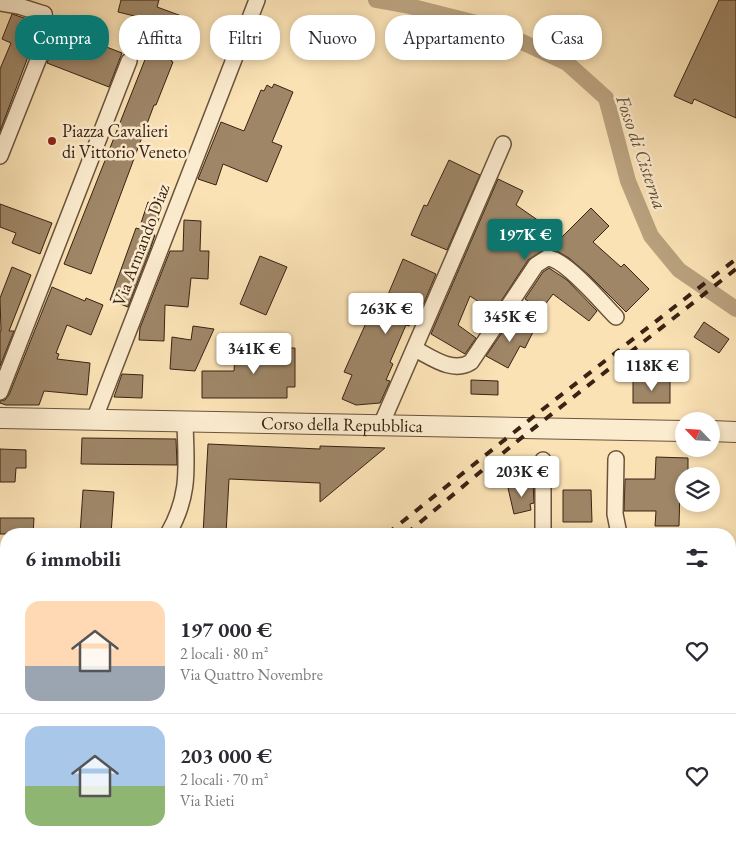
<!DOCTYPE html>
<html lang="it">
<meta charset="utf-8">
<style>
body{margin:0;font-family:"EB Garamond",serif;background:#f7f7f7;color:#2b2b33;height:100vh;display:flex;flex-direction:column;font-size:19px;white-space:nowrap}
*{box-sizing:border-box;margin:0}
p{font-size:16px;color:#7c7c81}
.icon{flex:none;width:28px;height:28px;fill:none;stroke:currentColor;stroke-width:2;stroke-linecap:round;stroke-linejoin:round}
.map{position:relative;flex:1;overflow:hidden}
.details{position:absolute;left:0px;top:528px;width:736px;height:321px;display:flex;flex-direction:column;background:#fff;border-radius:20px 20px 0 0;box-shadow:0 2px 8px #0003}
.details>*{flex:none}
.guide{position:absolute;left:15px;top:15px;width:706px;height:45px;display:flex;gap:10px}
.needle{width:32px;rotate:295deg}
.controls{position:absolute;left:675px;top:412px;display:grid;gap:10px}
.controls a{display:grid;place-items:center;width:45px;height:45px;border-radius:50%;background:#fff;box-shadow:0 2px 8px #0003;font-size:25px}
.price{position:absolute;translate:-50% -42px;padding:0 11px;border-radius:5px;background:#fff;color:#222;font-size:16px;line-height:32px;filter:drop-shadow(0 1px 2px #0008)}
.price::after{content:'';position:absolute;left:50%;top:30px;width:15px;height:11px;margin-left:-8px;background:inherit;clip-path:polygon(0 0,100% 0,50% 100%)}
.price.current{background:#0f766e;color:#fff}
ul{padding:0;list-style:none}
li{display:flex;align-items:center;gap:15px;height:125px;padding:0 25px}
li+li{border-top:1px solid #e1e1e2}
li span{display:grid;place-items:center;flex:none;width:140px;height:100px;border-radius:15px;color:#555}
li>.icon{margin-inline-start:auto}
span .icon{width:60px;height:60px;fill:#fffc;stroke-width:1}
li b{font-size:21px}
h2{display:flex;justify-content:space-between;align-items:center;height:60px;padding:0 25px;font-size:21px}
.tag{padding:0 18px;border-radius:20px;background:#fff;box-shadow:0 2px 8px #0003;font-size:18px;line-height:45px}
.tag.current{background:#0f766e;color:#fff}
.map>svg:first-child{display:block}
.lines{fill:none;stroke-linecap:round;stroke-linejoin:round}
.canal{stroke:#b9a17e;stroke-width:16}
.building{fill:#9e8667;stroke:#3a2313}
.minor-casing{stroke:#6a533c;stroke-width:18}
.tertiary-casing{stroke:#6a533c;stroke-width:22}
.minor{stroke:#fceccf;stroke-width:15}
.tertiary{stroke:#fceccf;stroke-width:20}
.rail{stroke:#3a2313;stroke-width:4;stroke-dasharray:9 9;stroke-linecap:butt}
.poi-dot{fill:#8f2418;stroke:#fceccf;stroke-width:2}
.labels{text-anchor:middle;stroke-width:5;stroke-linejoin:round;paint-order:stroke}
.poi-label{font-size:18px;fill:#3a2313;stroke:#fceccf;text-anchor:start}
.street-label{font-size:18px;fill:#3a2313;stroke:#fceccf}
.water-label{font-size:19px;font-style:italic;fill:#664f38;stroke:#fceccf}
</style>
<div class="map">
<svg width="736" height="848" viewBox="0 0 736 848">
<rect width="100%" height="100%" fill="#fae2b5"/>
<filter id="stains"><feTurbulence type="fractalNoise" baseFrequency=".004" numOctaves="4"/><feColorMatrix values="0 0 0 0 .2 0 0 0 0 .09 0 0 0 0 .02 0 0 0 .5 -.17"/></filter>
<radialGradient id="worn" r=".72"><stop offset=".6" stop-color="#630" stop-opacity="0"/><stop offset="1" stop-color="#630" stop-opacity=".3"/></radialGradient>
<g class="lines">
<polyline class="canal" points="376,0 409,6 488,26 567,63 606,98 628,181 651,236 679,270 736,309"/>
</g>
<g class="building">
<polygon points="121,0 159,0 157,7 187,18 171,61 173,62 156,105 154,105 91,274 64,264 148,52 156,55 167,24 118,12"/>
<polygon points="719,0 736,0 736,118 694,99 692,104 674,96"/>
<polygon points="12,14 36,22 37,33 0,131 0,69 11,43 2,39"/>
<polygon points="58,28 122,53 109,87 47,63 53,47"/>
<polygon points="274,84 293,92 272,142 282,146 267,182 223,164 216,185 198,179 221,122 244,131 261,90 264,91 267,85 272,88"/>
<polygon points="449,160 480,175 447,250 411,235 424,205 427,206"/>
<polygon points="498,179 523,191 516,205 562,237 591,208 609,226 593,242 621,267 624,264 649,289 626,312 589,275 569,258 557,251 545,249 528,260 494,312 470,296 458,325 476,338 465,354 431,334"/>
<polygon points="148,202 163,208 153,234 155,235 150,250 128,307 110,300 136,228 139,229"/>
<polygon points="0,204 52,223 40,254 12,243 16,233 0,227"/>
<polygon points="184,220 201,221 200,251 209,251 208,279 191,278 188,307 165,305 164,341 139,340 140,328 170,251 183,251"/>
<polygon points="260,256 287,267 266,315 240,304"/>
<polygon points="403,259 436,274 415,324 411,322 409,326 406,325 390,362 393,364 386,380 390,381 380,403 356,405 342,399 352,375 344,372 371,312 379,316"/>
<polygon points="12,267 31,275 9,331 14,331 0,366 0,331 1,331 0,298"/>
<polygon points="549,268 567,280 597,311 589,321 553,294 541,310 525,299 543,272"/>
<polygon points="52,287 85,301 86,298 103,305 91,335 67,325 56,353 59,354 57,359 90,363 87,395 44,391 39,405 6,405 0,403 0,401 5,400 9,395"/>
<polygon points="512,318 534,330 525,348 520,346 508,368 486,356"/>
<polygon points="704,322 729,339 719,353 694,337"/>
<polygon points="193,326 214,329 195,371 170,369 172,337 191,340"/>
<polygon points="253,343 277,343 277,348 295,348 295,387 287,387 287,398 202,398 202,371 234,371 235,357 253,357"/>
<polygon points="122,374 143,375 142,398 114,397"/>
<polygon points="471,380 498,381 498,395 471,394"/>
<rect x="633" y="380" width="37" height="23"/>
<polygon points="82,438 176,439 177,465 81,464"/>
<polygon points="208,444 320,449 320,446 385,448 320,502 320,483 229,479 226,534 203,534"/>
<polygon points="0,449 26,450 26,468 16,468 15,482 0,482"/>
<polygon points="656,457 688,458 688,476 684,476 684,487 680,487 679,526 655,526 656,511 624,511 625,479 655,479"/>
<polygon points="533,482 534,503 530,504 531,510 514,514 508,488"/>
<polygon points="83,490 114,492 111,534 80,534"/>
<polygon points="563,490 591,490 592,522 563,522"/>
<polygon points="0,518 34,518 33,534 0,534"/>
</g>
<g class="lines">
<defs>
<g id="minor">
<polyline points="0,3 19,6 44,14"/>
<polyline points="0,156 44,45 47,33 44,14"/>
<path d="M415,349c16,8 38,25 56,13l65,-97 11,-7c18,0 55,45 69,59"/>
<polyline points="0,392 129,61"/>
<polyline points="94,420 257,0"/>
<polyline points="381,425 503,144"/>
<polyline points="616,459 615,514 619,534"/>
<path d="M168,534c23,-40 18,-68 17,-112"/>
<polyline points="543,534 543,460"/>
<polyline points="0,682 6,676"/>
<polyline points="730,731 736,731"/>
</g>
<g id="tertiary">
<path id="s1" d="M0,418l684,13"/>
<polyline points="711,431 736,432"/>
</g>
</defs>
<use href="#minor" class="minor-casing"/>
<use href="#tertiary" class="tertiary-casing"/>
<use href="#minor" class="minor"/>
<use href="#tertiary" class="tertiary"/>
<g class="rail">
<polyline points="387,534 538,413 736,259"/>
<polyline points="406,534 515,443 736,269"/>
<polyline points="1,848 8,842"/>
<polyline points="43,848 49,842"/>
</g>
</g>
<circle class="poi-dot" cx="52" cy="141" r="5"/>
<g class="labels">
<g class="poi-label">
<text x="62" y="137">Piazza Cavalieri<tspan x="62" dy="21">di Vittorio Veneto</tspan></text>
</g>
<g class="street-label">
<text transform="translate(141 245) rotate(-69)" y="6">Via Armando Diaz</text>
<text dy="6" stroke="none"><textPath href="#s1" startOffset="342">Corso della Repubblica</textPath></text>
</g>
<g class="water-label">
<text transform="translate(642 152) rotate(71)" y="7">Fosso di Cisterna</text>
</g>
</g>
<rect width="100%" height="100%" filter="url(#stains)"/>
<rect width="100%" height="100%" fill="url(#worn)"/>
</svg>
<div class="controls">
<a><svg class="needle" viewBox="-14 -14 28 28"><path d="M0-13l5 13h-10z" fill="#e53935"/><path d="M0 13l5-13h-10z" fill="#7c7c81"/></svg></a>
<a><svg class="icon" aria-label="layers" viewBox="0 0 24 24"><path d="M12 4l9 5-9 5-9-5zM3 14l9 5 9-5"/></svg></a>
</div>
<b class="price current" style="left:525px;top:261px">197K €</b>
<b class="price" style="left:386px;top:335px">263K €</b>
<b class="price" style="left:510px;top:343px">345K €</b>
<b class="price" style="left:254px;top:375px">341K €</b>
<b class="price" style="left:652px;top:392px">118K €</b>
<b class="price" style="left:522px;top:498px">203K €</b>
<div class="guide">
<a class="tag current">Compra</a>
<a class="tag">Affitta</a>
<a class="tag">Filtri</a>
<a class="tag">Nuovo</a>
<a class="tag">Appartamento</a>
<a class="tag">Casa</a>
</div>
<section class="details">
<h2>6 immobili<svg class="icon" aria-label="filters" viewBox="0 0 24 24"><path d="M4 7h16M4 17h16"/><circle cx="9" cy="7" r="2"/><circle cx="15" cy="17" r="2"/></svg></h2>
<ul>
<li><span style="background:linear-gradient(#ffd9b3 65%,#9aa5b1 0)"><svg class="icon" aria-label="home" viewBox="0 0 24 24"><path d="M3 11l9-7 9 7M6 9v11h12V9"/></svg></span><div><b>197 000 €</b><p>2 locali · 80 m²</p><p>Via Quattro Novembre</p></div><svg class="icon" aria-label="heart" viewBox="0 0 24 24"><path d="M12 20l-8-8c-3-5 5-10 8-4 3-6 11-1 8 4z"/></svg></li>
<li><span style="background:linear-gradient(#a9c7e8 60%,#8fb573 0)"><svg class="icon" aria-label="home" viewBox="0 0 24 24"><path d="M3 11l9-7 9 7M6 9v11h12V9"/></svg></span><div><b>203 000 €</b><p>2 locali · 70 m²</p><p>Via Rieti</p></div><svg class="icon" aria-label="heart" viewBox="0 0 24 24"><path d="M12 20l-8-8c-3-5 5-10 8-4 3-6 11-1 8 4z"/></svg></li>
</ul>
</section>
</div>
